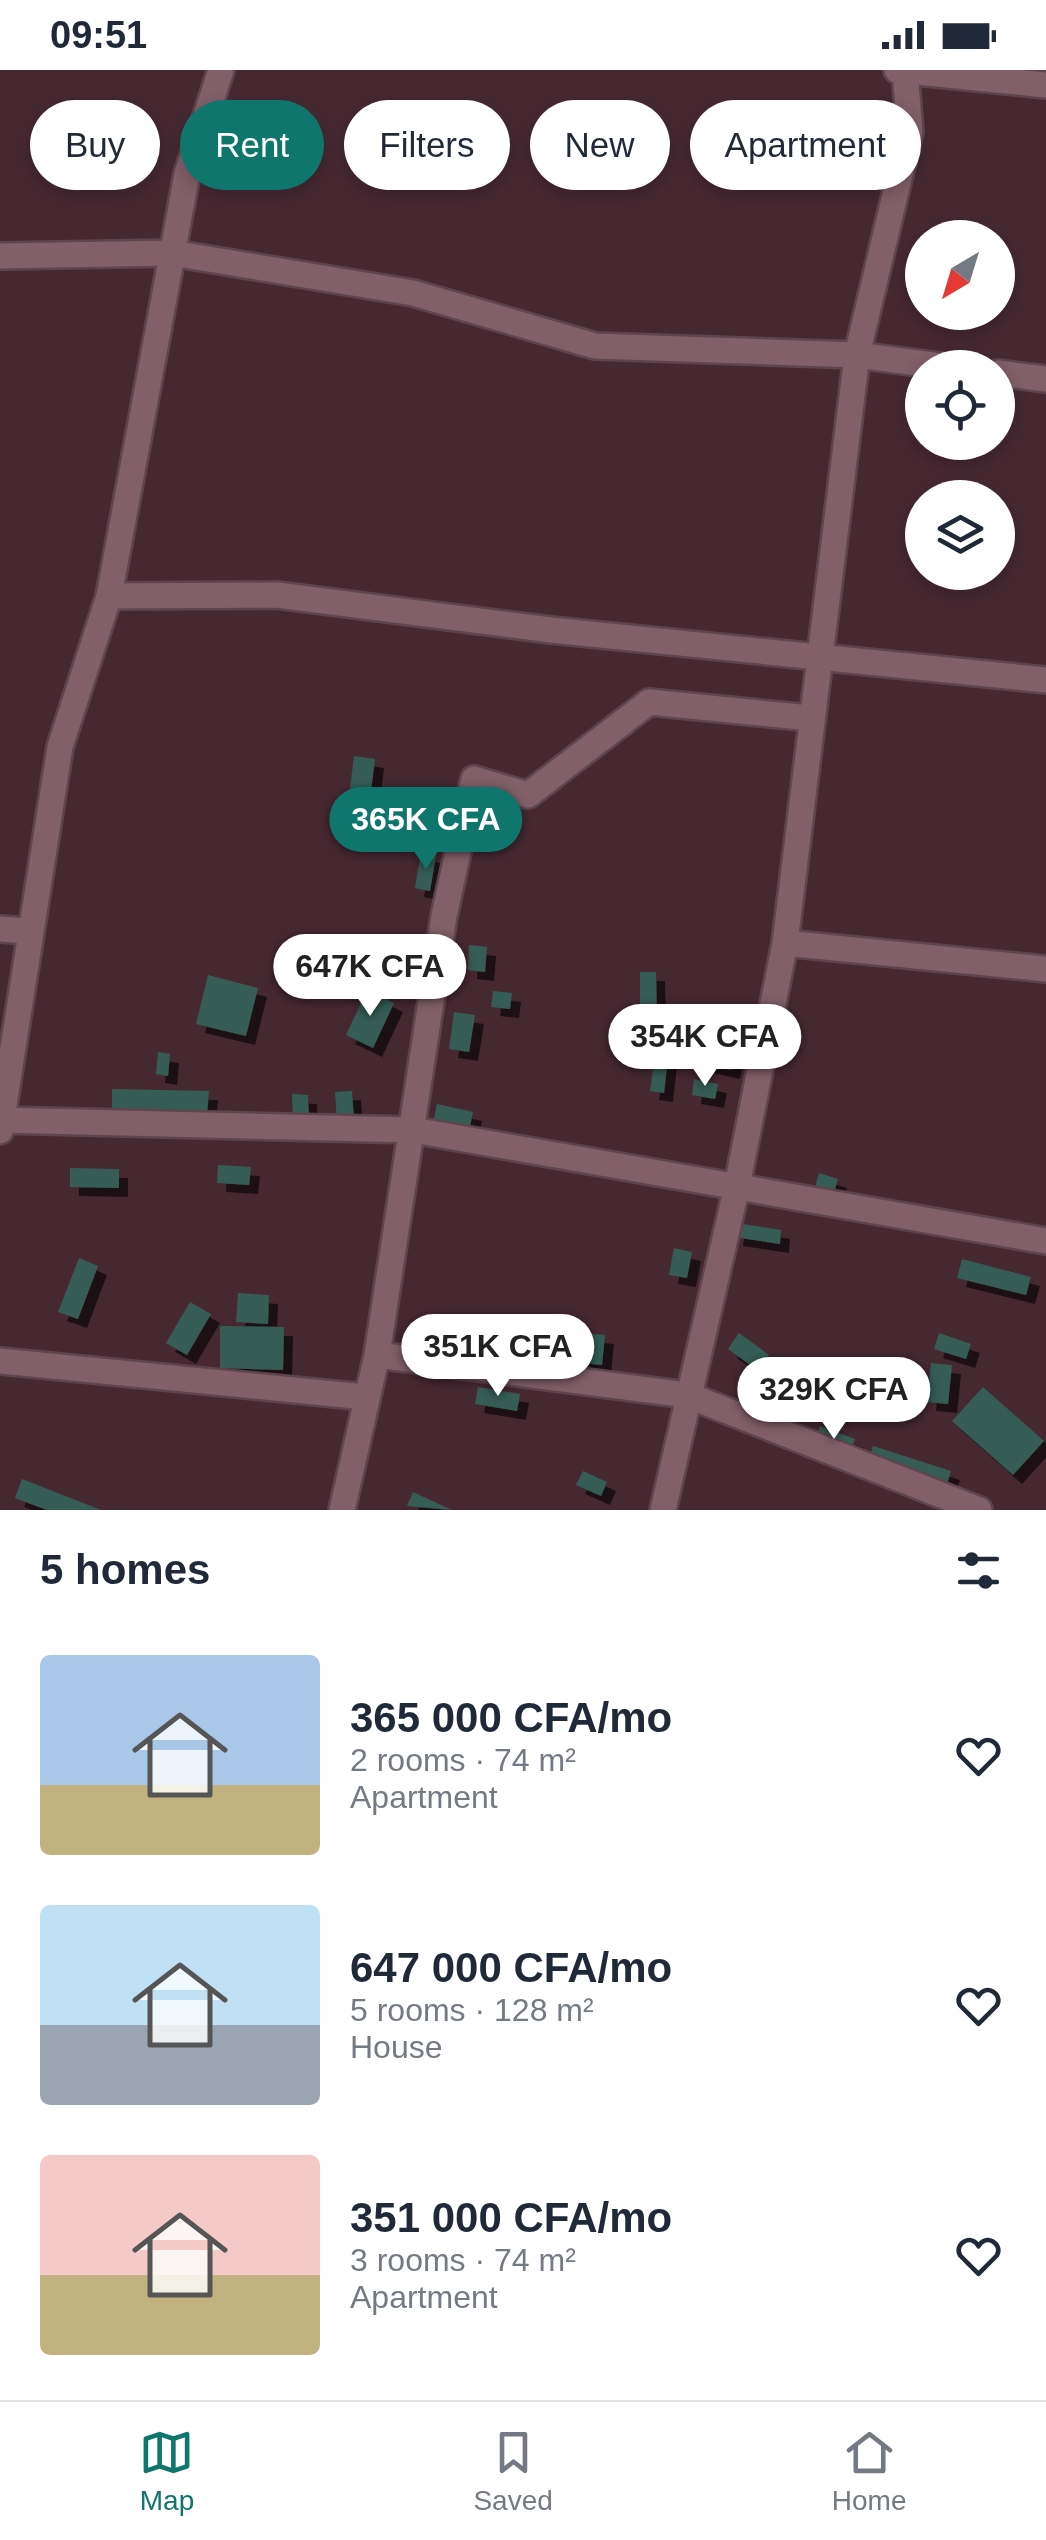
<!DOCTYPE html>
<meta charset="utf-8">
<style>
body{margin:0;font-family:Helvetica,sans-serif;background:#f6f6f7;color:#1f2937;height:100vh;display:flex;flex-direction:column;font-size:38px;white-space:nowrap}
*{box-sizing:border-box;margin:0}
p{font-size:32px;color:#747a83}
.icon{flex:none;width:55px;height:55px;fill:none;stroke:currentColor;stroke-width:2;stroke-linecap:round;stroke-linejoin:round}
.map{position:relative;height:1440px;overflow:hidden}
.drawer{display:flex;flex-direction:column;background:#fff;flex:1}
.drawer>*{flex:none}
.guide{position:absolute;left:30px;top:30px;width:988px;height:90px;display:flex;gap:20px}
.needle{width:65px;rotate:218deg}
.controls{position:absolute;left:905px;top:150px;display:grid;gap:20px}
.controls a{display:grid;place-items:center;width:110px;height:110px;border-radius:50%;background:#fff;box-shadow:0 5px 15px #0003;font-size:50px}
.price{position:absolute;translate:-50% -85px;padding:0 22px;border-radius:35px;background:#fff;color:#222;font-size:32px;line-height:65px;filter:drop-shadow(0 2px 5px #0008)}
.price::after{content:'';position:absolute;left:50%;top:60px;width:30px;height:22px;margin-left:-15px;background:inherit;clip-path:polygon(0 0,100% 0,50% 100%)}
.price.active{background:#0f766e;color:#fff}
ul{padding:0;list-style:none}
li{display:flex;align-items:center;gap:30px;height:250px;padding:0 40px}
li span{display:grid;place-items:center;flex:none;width:280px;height:200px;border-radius:10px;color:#555}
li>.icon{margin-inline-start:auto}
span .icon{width:120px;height:120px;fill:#fffc;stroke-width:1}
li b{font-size:42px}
h2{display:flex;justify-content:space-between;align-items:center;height:120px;padding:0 40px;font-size:42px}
.chip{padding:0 35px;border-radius:45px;background:#fff;box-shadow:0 5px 15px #0003;font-size:35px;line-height:90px}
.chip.active{background:#0f766e;color:#fff}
.status{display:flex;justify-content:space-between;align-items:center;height:70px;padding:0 50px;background:#fff;direction:ltr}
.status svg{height:28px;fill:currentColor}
.menu{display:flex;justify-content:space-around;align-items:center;height:140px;border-top:2px solid #e0e1e3;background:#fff;font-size:28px;color:#747a83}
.menu a{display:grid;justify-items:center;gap:5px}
.menu .active{color:#0f766e}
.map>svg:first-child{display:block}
.building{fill:#365d54;filter:url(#shadow)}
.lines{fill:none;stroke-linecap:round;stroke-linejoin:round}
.street-casing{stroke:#5e454d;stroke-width:30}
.street{stroke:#825f69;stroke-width:25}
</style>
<div class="status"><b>09:51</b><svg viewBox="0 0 49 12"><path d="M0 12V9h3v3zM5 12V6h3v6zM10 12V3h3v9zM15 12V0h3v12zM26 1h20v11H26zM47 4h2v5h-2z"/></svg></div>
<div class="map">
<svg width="1046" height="1440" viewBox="0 0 1046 1440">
<defs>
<filter id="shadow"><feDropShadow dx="9" dy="9" stdDeviation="0" flood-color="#0009"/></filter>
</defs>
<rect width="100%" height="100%" fill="#462831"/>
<g class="building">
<polygon points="354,686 375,689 368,745 347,742"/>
<polygon points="421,782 436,785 430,821 415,818"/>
<polygon points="469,875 487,877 485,902 468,900"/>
<polygon points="640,902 656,902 657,951 640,951"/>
<polygon points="208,905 258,918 246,966 196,954"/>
<polygon points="367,920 394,933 373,978 346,965"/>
<polygon points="493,921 512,923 510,939 491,937"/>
<polygon points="454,942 475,945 469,982 449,979"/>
<polygon points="688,961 737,971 731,1000 682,989"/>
<polygon points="158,982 170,984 168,1006 156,1004"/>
<polygon points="655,985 668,987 664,1023 650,1021"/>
<polygon points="694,1009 718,1014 715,1029 692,1025"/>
<polygon points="112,1019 209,1021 207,1045 112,1043"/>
<polygon points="352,1021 354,1051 337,1052 335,1022"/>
<polygon points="292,1024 308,1025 309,1050 293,1051"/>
<polygon points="437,1034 473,1042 469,1061 433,1053"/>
<polygon points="218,1095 251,1097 249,1115 217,1113"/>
<polygon points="70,1098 119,1099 119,1118 70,1117"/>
<polygon points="819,1103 838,1109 833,1126 814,1121"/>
<polygon points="736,1153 781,1160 780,1174 734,1167"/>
<polygon points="674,1178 692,1182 687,1208 669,1205"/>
<polygon points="79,1188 98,1196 78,1249 58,1242"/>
<polygon points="962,1189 1031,1207 1026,1225 957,1208"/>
<polygon points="238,1223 269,1225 268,1254 236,1252"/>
<polygon points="190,1232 211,1244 187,1285 166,1273"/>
<polygon points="220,1256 284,1257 283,1300 220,1298"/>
<polygon points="554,1260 605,1265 602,1295 551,1290"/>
<polygon points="469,1262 493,1264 492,1279 468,1278"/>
<polygon points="739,1263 769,1285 757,1300 728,1279"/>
<polygon points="939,1263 971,1274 966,1289 934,1279"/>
<polygon points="880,1286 891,1304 853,1328 841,1310"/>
<polygon points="931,1293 952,1295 948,1334 927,1332"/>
<polygon points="478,1317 520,1324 517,1341 475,1334"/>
<polygon points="983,1317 1044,1371 1013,1405 952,1351"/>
<polygon points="820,1356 855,1369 848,1387 813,1375"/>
<polygon points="873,1376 951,1401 946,1417 868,1393"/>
<polygon points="583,1401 607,1412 601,1426 576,1415"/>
<polygon points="22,1409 101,1440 47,1440 15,1428"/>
<polygon points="413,1422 452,1440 407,1436"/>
</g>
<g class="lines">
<defs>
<g id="street">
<polyline points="897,0 1046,15"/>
<polyline points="0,186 172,183 413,223 595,276 857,285 956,298"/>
<polyline points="998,303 1046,309"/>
<polyline points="109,526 277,525 551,560 1046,610"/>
<polyline points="0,859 28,861"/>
<polyline points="785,873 1046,899"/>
<polyline points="0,1050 413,1060 1046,1171"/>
<polyline points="0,1061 60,677 109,526 187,104 221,0"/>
<polyline points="377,1285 687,1325 979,1440"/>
<polyline points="0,1291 365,1327"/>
<polyline points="342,1440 377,1285 444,846 474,709 528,725 649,632 810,648"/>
<polyline points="663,1440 737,1116 785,873 857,285 910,62 905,0"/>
</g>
</defs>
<use href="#street" class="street-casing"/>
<use href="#street" class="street"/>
</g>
</svg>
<div class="controls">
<a><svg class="needle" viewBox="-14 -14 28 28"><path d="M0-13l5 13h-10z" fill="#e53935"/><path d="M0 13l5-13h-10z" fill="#747a83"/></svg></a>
<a><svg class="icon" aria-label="locate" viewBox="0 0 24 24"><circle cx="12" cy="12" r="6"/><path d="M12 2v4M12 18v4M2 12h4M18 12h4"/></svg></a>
<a><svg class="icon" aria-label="layers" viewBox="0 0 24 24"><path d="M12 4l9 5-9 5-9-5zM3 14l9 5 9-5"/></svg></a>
</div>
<b class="price active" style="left:426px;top:802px">365K CFA</b>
<b class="price" style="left:370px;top:949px">647K CFA</b>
<b class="price" style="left:705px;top:1019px">354K CFA</b>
<b class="price" style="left:498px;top:1329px">351K CFA</b>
<b class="price" style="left:834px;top:1372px">329K CFA</b>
<div class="guide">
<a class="chip">Buy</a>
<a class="chip active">Rent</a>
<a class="chip">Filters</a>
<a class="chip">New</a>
<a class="chip">Apartment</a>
</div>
</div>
<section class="drawer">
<h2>5 homes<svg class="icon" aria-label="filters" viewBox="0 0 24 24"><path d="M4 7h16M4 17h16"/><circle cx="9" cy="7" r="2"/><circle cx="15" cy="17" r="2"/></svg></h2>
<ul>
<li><span style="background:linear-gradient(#a9c7e8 65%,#c2b280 0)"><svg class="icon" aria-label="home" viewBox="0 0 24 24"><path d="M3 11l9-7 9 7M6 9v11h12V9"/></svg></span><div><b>365 000 CFA/mo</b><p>2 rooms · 74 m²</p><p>Apartment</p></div><svg class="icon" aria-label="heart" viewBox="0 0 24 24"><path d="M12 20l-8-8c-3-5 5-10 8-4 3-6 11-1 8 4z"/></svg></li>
<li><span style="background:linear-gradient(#bfe0f5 60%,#9aa5b1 0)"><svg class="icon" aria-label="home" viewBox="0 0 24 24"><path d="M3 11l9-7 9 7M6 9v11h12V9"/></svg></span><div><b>647 000 CFA/mo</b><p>5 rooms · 128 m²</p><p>House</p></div><svg class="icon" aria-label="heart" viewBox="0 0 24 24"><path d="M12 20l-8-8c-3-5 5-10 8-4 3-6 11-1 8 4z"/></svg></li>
<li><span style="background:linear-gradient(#f6c9c9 60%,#c2b280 0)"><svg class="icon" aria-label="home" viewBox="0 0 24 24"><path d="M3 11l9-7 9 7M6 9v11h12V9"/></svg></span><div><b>351 000 CFA/mo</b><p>3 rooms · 74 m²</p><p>Apartment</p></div><svg class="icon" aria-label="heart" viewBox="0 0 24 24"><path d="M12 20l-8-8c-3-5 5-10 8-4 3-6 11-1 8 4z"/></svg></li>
</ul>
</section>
<nav class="menu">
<a class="active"><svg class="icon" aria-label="map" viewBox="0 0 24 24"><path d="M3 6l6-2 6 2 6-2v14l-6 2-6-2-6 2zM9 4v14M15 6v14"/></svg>Map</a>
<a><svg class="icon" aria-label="saved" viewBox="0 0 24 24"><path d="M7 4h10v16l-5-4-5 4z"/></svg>Saved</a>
<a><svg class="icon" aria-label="home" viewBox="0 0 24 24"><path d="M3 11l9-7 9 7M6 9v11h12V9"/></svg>Home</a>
</nav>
